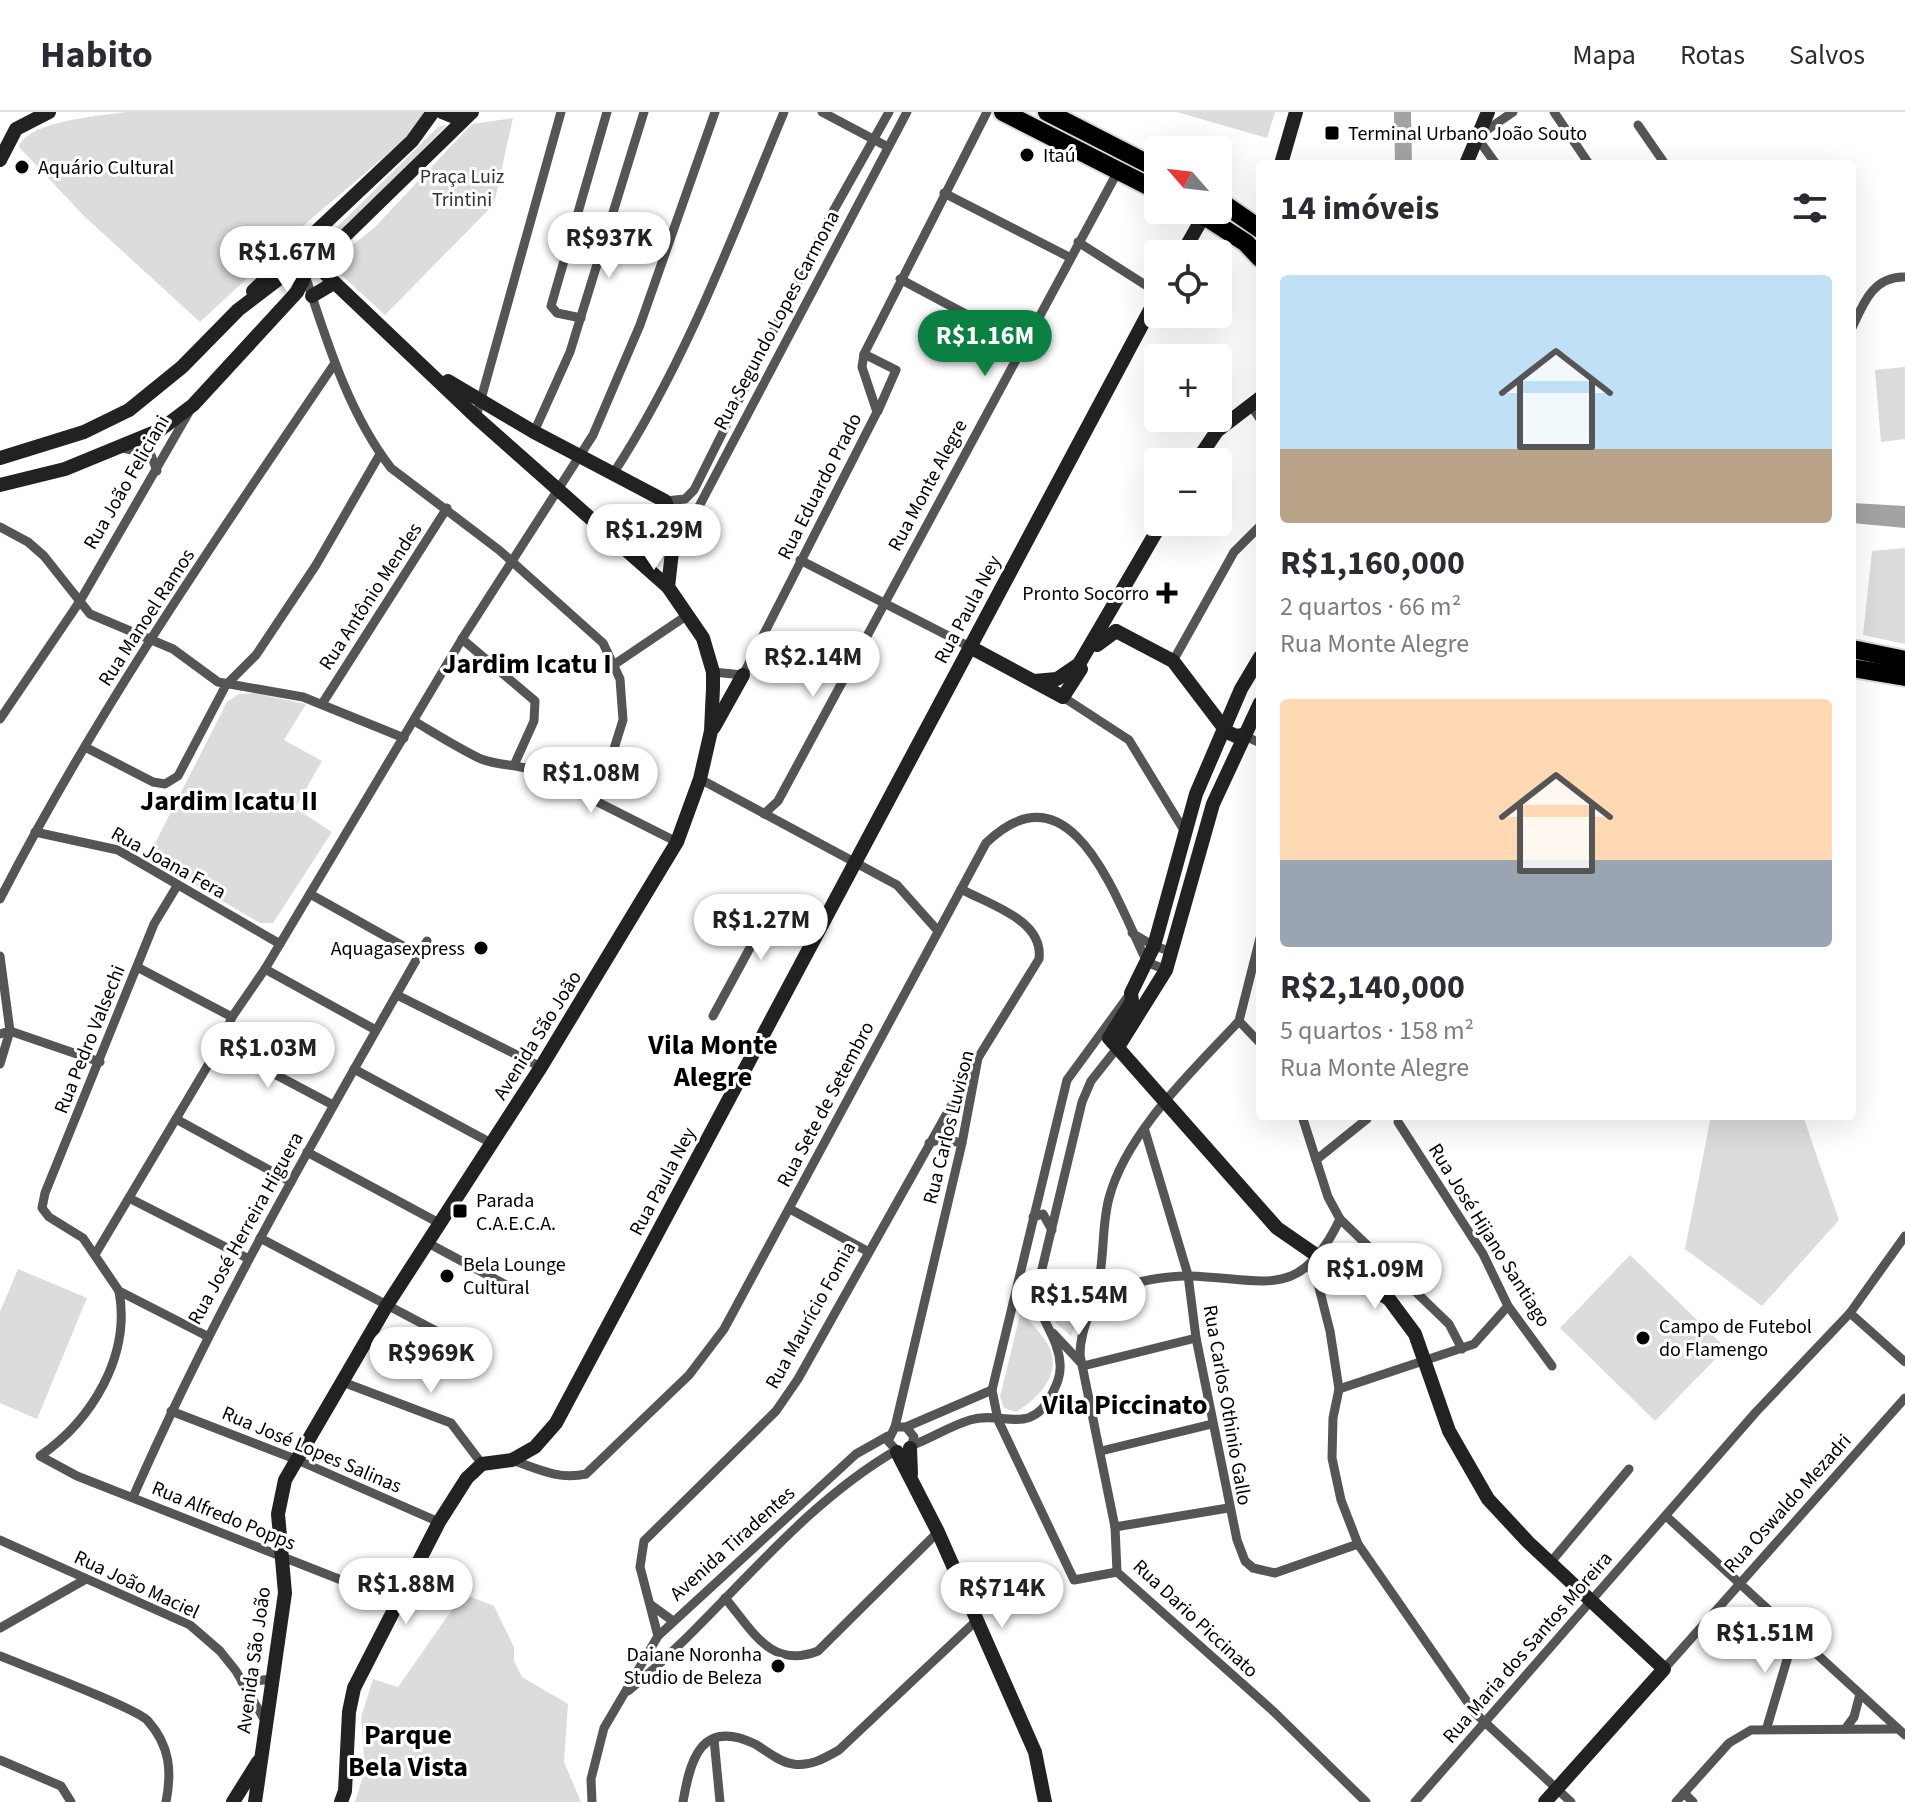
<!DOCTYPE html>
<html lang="pt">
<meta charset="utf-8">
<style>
body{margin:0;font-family:"Source Sans 3",sans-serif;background:#f2f2f3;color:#2b2b33;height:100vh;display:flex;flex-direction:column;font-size:30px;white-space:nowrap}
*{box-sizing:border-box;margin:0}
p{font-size:26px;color:#7c7c81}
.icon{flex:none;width:44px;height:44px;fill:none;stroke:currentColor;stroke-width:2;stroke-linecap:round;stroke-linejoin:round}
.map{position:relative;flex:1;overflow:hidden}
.panel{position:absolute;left:1256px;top:48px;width:600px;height:960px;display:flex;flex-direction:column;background:#fff;border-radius:8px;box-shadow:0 8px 32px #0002}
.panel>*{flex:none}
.needle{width:52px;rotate:298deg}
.tools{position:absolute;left:1144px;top:24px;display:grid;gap:16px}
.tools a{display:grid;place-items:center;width:88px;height:88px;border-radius:8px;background:#fff;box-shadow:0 8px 32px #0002;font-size:40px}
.price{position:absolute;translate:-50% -68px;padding:0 18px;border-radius:28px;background:#fff;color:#222;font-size:26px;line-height:52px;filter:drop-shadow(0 2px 4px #0008)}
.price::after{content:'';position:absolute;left:50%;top:48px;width:24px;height:18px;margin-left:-12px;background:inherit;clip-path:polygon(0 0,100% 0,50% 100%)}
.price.selected{background:#0b8043;color:#fff}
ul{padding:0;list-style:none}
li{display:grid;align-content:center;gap:16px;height:424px;padding:0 24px}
li span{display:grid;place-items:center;height:248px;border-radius:8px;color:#555}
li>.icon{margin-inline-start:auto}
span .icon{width:144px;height:144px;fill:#fffc;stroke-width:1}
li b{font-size:34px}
h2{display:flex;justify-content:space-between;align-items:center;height:96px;padding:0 24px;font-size:34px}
header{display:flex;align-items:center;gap:48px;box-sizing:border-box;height:112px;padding:0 40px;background:#fff;border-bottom:2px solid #e1e1e2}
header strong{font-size:38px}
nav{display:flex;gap:44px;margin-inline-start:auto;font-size:28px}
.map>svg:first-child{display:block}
.green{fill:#dcdcdc}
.water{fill:#a3a3a3}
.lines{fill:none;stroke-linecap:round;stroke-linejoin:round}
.highway-casing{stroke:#dbdbdb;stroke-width:22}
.street{stroke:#555;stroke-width:9}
.secondary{stroke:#222;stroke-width:14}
.highway{stroke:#000;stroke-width:18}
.poi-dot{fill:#000;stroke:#fff;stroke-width:3}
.labels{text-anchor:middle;stroke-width:6;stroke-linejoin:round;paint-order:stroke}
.poi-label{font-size:20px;fill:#000;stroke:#fff;text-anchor:start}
.park-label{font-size:20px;fill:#333;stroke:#fff}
.street-label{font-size:20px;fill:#000;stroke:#fff}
.district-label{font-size:28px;font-weight:bold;fill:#000;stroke:#fff}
</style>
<header>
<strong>Habito</strong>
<nav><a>Mapa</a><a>Rotas</a><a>Salvos</a></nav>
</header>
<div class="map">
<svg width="1905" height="1690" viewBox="0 0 1905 1690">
<rect width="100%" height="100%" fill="#fff"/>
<g class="green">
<path d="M126,0h301l-16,22 -100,85 -111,103 -115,-105 -66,-70c8,-26 81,-31 107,-35z"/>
<polygon points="1177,0 1275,0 1267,26"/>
<polygon points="513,6 494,92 385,203 334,156 335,147 374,116 472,12"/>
<polygon points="447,13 321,141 317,143 316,136 438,15"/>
<polygon points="1905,255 1905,327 1881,330 1875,258"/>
<polygon points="1905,436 1905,532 1863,523 1872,439"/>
<polygon points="254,581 306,592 284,628 322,649 295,696 332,720 273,811 260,811 148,745 227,590 239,582"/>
<polygon points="1711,1004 1803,1004 1839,1108 1762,1194 1685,1137"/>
<polygon points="1630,1143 1726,1236 1655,1309 1560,1216"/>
<polygon points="18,1157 87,1186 37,1307 0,1291 0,1200"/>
<polygon points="1087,1182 1071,1224 1056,1211 1048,1191"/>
<path d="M1021,1198c8,12 26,28 30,41 9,27 -16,49 -35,61l-12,-4 -4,-11z"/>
<polygon points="463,1482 494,1494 514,1535 514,1549 522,1565 568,1592 564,1650 581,1690 355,1690 365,1658 361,1605 373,1567 398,1575"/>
</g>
<g class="water">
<polygon points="1394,0 1411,0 1412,52 1395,52"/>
<polygon points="1852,391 1905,394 1905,416 1852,411"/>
</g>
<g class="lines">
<defs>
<g id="highway">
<polyline points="1003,0 1158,79"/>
<polyline points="1047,0 1158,57"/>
<polyline points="1218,88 1260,117"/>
<polyline points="1195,98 1246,131 1260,146"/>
<polyline points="1852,537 1905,548"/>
<polyline points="1852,556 1905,565"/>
</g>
</defs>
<use href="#highway" class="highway-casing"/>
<g class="street">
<polyline points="822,0 888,35"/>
<polyline points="1554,0 1589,52"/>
<polyline points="1638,13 1665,52"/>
<polyline points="1481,22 1513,0"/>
<polyline points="1478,27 1496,52"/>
<polyline points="944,81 1069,145"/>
<polyline points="1078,130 1158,181"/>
<path d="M306,166c21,64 43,136 85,190l108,82 104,93 17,36 3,41 -11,35 -21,42"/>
<polyline points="900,167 1022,232"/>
<polyline points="1196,202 1210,210"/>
<polyline points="581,206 557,201 551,194 607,0"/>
<path d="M1852,216c11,-24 21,-52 53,-51"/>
<polyline points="864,242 896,258 878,299"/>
<polyline points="1250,292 1260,307"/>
<polyline points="476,305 561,0"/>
<polyline points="534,320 570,240 644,0"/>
<polyline points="122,336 151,343 157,359"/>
<path d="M613,362c73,-112 120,-239 171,-362"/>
<polyline points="665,389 685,387 694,378 831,103 889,0"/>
<polyline points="0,415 28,430 44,444 90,502 173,537 218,570 303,585 404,626"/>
<polyline points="675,428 695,402 907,0"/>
<polyline points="800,448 970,535"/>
<polyline points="462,527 535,589 534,609 515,651"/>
<polyline points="1173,549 1234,440 1260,414"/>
<polyline points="615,552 689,502"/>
<polyline points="713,560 743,563 877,300 862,255 864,242 987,0"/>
<polyline points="1063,585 1129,628 1185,720"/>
<polyline points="322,592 447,396"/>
<polyline points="0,607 80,489 189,300"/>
<path d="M414,609c22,13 44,27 67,38 18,7 37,5 55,12l141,71"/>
<polyline points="1243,623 1260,631"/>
<polyline points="87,636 153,670 165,672 178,664 226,573 256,543 316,453 380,342"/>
<polyline points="700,667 897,773 938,819"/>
<polyline points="764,702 778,689 1118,59"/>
<polyline points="35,720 118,738 280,832"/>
<polyline points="177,774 154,812 45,1081 42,1096 49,1105 83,1126 119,1179 207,1224"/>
<polyline points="310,782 419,843"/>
<path d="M0,787c96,-187 217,-362 335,-536"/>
<polyline points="1132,821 1154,834 1173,840"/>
<polyline points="1260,826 1239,909 1260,931"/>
<polyline points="0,844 10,919 0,922"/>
<polyline points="137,855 232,905"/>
<polyline points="265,857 374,917"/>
<polyline points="397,883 541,955"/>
<polyline points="713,904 770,799 817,822"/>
<path d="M1239,909c-45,49 -112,110 -130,177 -8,30 -4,62 -12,92 -6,22 -17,41 -17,65l35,172 2,45 156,139 93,91"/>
<polyline points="220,933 333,993"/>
<polyline points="0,952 10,919 100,950"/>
<polyline points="354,957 491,1031"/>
<polyline points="1302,1004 1328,1085 1340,1107 1449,1212 1462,1237"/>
<polyline points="176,1007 291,1070"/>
<polyline points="1398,1010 1483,1142 1508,1194 1552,1254"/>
<polyline points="1145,1019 1188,1163 1196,1226 1237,1428 1245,1449 1253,1456 1275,1461 1358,1432"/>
<polyline points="929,1031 942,1027 962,1031"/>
<polyline points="307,1040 439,1111"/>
<polyline points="1316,1048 1367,1007"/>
<polyline points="129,1086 249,1147"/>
<polyline points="790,1097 867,1139"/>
<polyline points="1033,1105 1043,1102 1052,1118"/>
<polyline points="260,1126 476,1240"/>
<polyline points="428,1131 506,1173"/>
<polyline points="96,1141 220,933 232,905 265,857 462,527 593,323 640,213 715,0"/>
<polyline points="1313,1152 1330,1219 1339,1277 1333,1306 1332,1346 1341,1388 1358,1432 1475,1601 1571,1690"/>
<path d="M119,1179c12,65 -27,129 -79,165l37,20 320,126"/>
<path d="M1097,1179c29,-5 63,-16 92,-15 75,2 111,27 151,-57"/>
<polyline points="1850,1201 1905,1250"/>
<polyline points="1053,1221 1081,1251"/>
<polyline points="1083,1254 1196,1226"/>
<polyline points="340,1269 451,1311 482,1352"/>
<polyline points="1339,1277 1474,1232 1508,1194"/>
<polyline points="171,1299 295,1347 439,1410"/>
<path d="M895,1315l67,-284 16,-85 61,-99c5,-39 -49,-54 -78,-70"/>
<polyline points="906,1315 914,1325 911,1335"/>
<path d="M913,1333c19,-7 37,-19 57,-25 32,-10 61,17 82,-26 5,-10 9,-19 8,-30 -1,-26 -21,-45 -24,-70l46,-192 9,-21 27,-34"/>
<polyline points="1101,1339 1212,1312"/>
<polyline points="898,1340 888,1329 895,1315 906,1315 992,1278"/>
<path d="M512,1348c26,9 46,20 74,14l103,-99 35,-46 262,-486c86,-83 130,57 161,119l19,8"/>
<path d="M133,1385c84,-192 190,-373 294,-556"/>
<polyline points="1666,1404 1905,1623"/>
<polyline points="1115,1415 1228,1396"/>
<polyline points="0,1428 190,1513 220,1539 236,1559 264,1607"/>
<polyline points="1550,1451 1629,1357"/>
<polyline points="1117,1460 1074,1468 998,1308 992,1278 1067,968 1127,886"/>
<path d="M725,1486c27,32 46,72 93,53l120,-119"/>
<polyline points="651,1493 673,1509"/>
<polyline points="0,1516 86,1467"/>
<polyline points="658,1524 640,1455 644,1429 776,1299 798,1267 978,946"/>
<path d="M0,1544c24,10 137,52 148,65 22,25 24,50 18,81"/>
<polyline points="1664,1557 1905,1286"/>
<polyline points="242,1570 274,1567"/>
<path d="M628,1579c92,-75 163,-179 267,-240"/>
<polyline points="1767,1615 1795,1521"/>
<polyline points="1846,1616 1854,1605 1860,1582"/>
<polyline points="714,1627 720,1690"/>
<polyline points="0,1648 61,1674 71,1690"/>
<polyline points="1684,1681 1693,1690"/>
<polyline points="592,1690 591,1667 604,1616 658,1524 856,1342 888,1324"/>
<path d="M683,1690c7,-42 18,-84 72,-58 12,7 24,18 38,20 17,3 32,-6 46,-14l138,-130"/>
<polyline points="1415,1690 1756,1300 1850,1201 1905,1124"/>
<polyline points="1676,1690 1729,1631 1751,1618 1898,1617"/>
</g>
<g class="secondary">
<polyline points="442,0 452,4 471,1"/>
<polyline points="0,48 16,17 49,0"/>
<polyline points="1281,52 1296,0"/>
<polyline points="1466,52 1488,0"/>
<polyline points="1182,142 1207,98"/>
<polyline points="316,152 472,0"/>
<polyline points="253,179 412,29 433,0"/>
<polyline points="312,184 332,172"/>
<polyline points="448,269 534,320 665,389 675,413 668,475"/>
<polyline points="0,346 84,320 129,298 182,255 238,198 289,159"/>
<polyline points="1196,350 1217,319 1260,286"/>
<polyline points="0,373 65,357 160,318 193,293 297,180 304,166"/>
<polyline points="629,437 655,441 673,431"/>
<polyline points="1116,519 1173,549 1227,620 1236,624 1243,623"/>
<polyline points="1097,533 1116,519"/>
<polyline points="970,535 1063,585 1081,557"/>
<polyline points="1260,545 1241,577 1196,682 1154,834 1131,881 1132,889 1109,926 1277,1116 1319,1145 1389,1187 1415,1222 1449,1319 1488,1387 1528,1430 1664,1557 1545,1690"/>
<polyline points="1034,569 1057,567 1079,552 1162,410"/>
<polyline points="714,615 743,563"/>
<polyline points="1118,935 1166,858 1213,692 1260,591"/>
<polyline points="910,1336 911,1362"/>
<polyline points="897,1340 938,1420 1035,1640 1045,1690"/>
<polyline points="233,1690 258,1650"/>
<polyline points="255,1690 285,1481 278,1402 285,1368 387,1193 541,955 677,730 700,667 711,619 713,576 713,560 703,526 668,475 476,305 316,153"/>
<polyline points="341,1690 345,1679 349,1600 354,1576 439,1410 467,1366 482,1352 512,1348 535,1335 556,1311 1158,183"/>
</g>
<use href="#highway" class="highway"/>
</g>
<g class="poi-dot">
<rect x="1324" y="13" width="16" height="16" rx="4"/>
<circle cx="1027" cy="43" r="8"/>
<circle cx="22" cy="55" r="8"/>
<path d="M1163 469h8v8h8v8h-8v8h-8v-8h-8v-8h8z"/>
<circle cx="481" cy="836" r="8"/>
<rect x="452" y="1091" width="16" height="16" rx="4"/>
<circle cx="447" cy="1164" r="8"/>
<circle cx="1643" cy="1226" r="8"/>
<circle cx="778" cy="1554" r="8"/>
</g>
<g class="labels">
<g class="poi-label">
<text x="1348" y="28">Terminal Urbano João Souto</text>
<text x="1043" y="50">Itaú</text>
<text x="38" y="62">Aquário Cultural</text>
<text x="1149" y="488" text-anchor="end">Pronto Socorro</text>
<text x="465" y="843" text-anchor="end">Aquagasexpress</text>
<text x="476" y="1095">Parada<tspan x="476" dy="23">C.A.E.C.A.</tspan></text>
<text x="463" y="1159">Bela Lounge<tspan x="463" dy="23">Cultural</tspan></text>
<text x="1659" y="1221">Campo de Futebol<tspan x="1659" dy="23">do Flamengo</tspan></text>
<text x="762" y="1549" text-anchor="end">Daiane Noronha<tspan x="762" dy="23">Studio de Beleza</tspan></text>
</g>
<g class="park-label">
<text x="462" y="71">Praça Luiz<tspan x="462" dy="23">Trintini</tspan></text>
</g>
<g class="street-label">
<text transform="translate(776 208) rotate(-62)" y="7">Rua Segundo Lopes Carmona</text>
<text transform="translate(126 370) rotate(-60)" y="7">Rua João Feliciani</text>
<text transform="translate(927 373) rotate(-62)" y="7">Rua Monte Alegre</text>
<text transform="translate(819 374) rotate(-63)" y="7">Rua Eduardo Prado</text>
<text transform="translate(370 484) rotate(-57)" y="7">Rua Antônio Mendes</text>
<text transform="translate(967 497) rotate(-62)" y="7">Rua Paula Ney</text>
<text transform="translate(146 505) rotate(-57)" y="7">Rua Manoel Ramos</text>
<text transform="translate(169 750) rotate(29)" y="7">Rua Joana Fera</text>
<text transform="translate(537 923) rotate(-58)" y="7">Avenida São João</text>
<text transform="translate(89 927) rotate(-68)" y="7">Rua Pedro Valsechi</text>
<text transform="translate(825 992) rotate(-62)" y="7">Rua Sete de Setembro</text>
<text transform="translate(948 1015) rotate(-76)" y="7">Rua Carlos Luvison</text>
<text transform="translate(662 1069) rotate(-62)" y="7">Rua Paula Ney</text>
<text transform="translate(245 1116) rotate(-61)" y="7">Rua José Herreira Higuera</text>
<text transform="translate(1490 1123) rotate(58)" y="7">Rua José Hijano Santiago</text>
<text transform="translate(810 1203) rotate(-61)" y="7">Rua Maurício Fomia</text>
<text transform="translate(1228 1293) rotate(80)" y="7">Rua Carlos Othinio Gallo</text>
<text transform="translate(312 1337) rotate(23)" y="7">Rua José Lopes Salinas</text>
<text transform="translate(1787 1391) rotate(-48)" y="7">Rua Oswaldo Mezadri</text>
<text transform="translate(224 1403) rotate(22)" y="7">Rua Alfredo Popps</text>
<text transform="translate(732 1431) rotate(-42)" y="7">Avenida Tiradentes</text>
<text transform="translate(137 1472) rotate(25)" y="7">Rua João Maciel</text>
<text transform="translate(1196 1506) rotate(43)" y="7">Rua Dario Piccinato</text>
<text transform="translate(1527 1535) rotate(-49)" y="7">Rua Maria dos Santos Moreira</text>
<text transform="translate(253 1548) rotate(-82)" y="7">Avenida São João</text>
</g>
<g class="district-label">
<text x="527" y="561">Jardim Icatu I</text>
<text x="229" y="698">Jardim Icatu II</text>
<text x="713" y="942">Vila Monte<tspan x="713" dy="32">Alegre</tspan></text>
<text x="1125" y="1302">Vila Piccinato</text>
<text x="408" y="1632">Parque<tspan x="408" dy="32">Bela Vista</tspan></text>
</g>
</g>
</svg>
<div class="tools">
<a><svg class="needle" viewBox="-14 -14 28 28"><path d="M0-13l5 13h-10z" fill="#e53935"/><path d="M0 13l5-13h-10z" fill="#7c7c81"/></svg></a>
<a><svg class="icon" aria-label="locate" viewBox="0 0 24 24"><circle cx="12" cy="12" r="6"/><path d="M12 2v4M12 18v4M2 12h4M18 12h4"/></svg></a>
<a>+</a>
<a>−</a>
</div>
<b class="price" style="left:609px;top:168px">R$937K</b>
<b class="price" style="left:287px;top:182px">R$1.67M</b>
<b class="price selected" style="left:985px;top:266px">R$1.16M</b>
<b class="price" style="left:654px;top:460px">R$1.29M</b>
<b class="price" style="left:813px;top:587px">R$2.14M</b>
<b class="price" style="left:591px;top:703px">R$1.08M</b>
<b class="price" style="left:761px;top:850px">R$1.27M</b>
<b class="price" style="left:268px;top:978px">R$1.03M</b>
<b class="price" style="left:1375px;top:1199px">R$1.09M</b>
<b class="price" style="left:1079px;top:1225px">R$1.54M</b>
<b class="price" style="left:431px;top:1283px">R$969K</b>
<b class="price" style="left:406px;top:1514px">R$1.88M</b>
<b class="price" style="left:1002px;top:1518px">R$714K</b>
<b class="price" style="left:1765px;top:1563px">R$1.51M</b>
<section class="panel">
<h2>14 imóveis<svg class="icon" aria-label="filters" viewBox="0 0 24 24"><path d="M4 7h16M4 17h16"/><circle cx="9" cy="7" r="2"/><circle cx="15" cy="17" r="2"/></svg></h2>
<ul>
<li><span style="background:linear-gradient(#bfe0f5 70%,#b9a48a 0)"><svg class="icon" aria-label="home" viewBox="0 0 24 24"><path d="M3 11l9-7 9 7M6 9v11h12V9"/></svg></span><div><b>R$1,160,000</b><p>2 quartos · 66 m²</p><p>Rua Monte Alegre</p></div></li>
<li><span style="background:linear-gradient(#ffd9b3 65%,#9aa5b1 0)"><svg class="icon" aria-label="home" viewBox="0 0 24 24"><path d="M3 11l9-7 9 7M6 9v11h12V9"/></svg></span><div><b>R$2,140,000</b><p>5 quartos · 158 m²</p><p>Rua Monte Alegre</p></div></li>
</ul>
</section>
</div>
